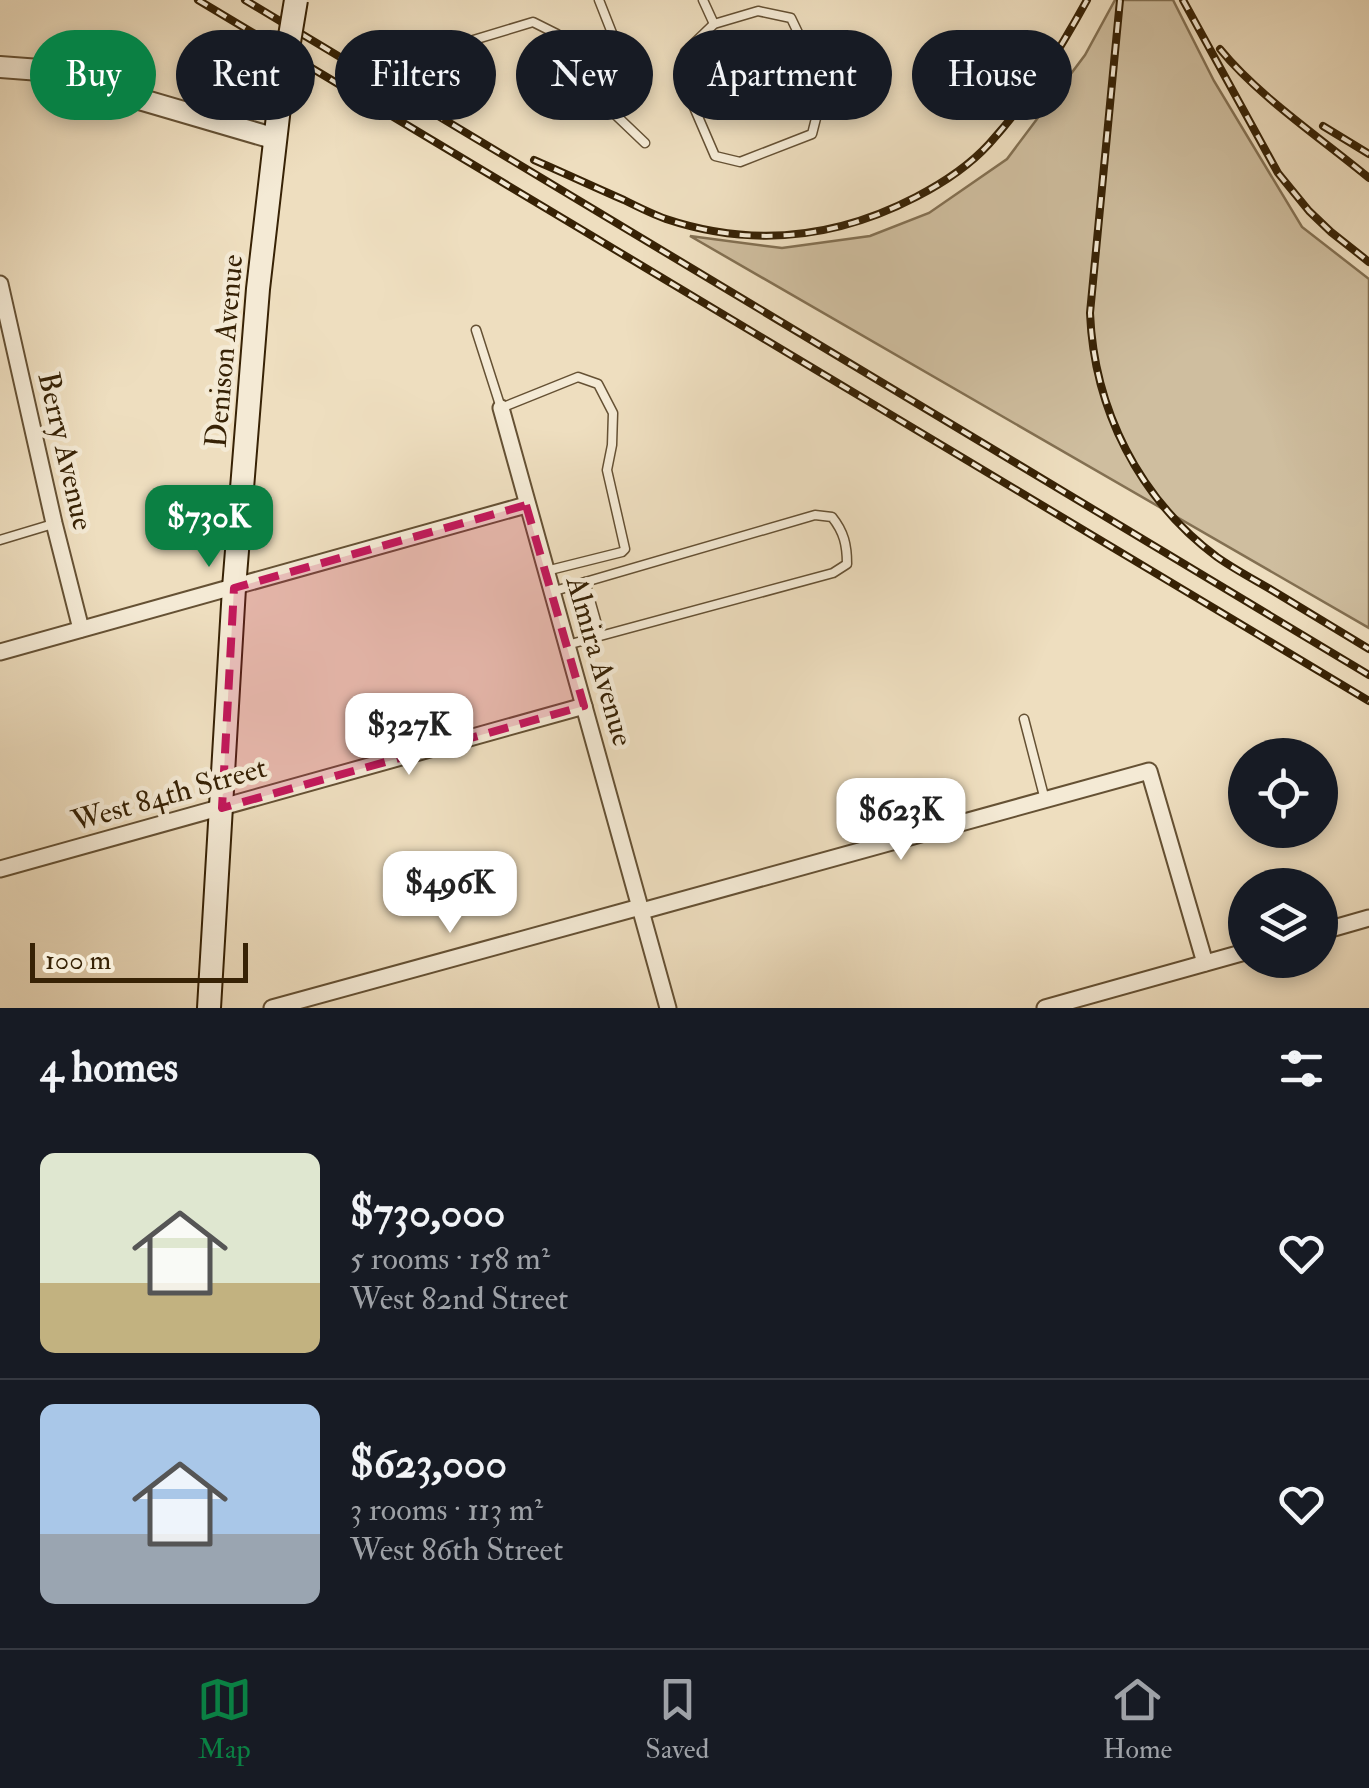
<!DOCTYPE html>
<meta charset="utf-8">
<style>
body{margin:0;font-family:"IM FELL Double Pica",serif;background:#242831;color:#f1f3f6;height:100vh;display:flex;flex-direction:column;font-size:38px;white-space:nowrap}
*{box-sizing:border-box;margin:0}
p{font-size:32px;color:#9ea1a6}
.icon{flex:none;width:55px;height:55px;fill:none;stroke:currentColor;stroke-width:2;stroke-linecap:round;stroke-linejoin:round}
.map{position:relative;height:1008px;overflow:hidden}
.details{display:flex;flex-direction:column;background:#171b24;flex:1}
.details>*{flex:none}
.top-card{position:absolute;left:30px;top:30px;width:1310px;height:90px;display:flex;gap:20px}
.fabs{position:absolute;left:1228px;top:738px;display:grid;gap:20px}
.fabs a{display:grid;place-items:center;width:110px;height:110px;border-radius:50%;background:#171b24;box-shadow:0 5px 15px #0003;font-size:50px}
.scale{position:absolute;left:30px;bottom:25px;width:218px;box-sizing:border-box;padding-left:10px;border:5px solid #372205;border-top:0;font-size:28px;line-height:35px;white-space:nowrap;color:#372205;-webkit-text-stroke:8px #f4ead5;paint-order:stroke}
.price{position:absolute;translate:-50% -85px;padding:0 22px;border-radius:20px;background:#fff;color:#222;font-size:32px;line-height:65px;filter:drop-shadow(0 2px 5px #0008)}
.price::after{content:'';position:absolute;left:50%;top:60px;width:30px;height:22px;margin-left:-15px;background:inherit;clip-path:polygon(0 0,100% 0,50% 100%)}
.price.selected{background:#0b8043;color:#fff}
ul{padding:0;list-style:none}
li{display:flex;align-items:center;gap:30px;height:250px;padding:0 40px}
li+li{border-top:2px solid #363941}
li span{display:grid;place-items:center;flex:none;width:280px;height:200px;border-radius:15px;color:#555}
li>.icon{margin-inline-start:auto}
span .icon{width:120px;height:120px;fill:#fffc;stroke-width:1}
li b{font-size:42px}
h2{display:flex;justify-content:space-between;align-items:center;height:120px;padding:0 40px;font-size:42px}
.chip{padding:0 35px;border-radius:45px;background:#171b24;box-shadow:0 5px 15px #0003;font-size:35px;line-height:90px}
.chip.selected{background:#0b8043;color:#fff}
.menu{display:flex;justify-content:space-around;align-items:center;height:140px;border-top:2px solid #363941;background:#171b24;font-size:28px;color:#9ea1a6}
.menu a{display:grid;justify-items:center;gap:5px}
.menu .selected{color:#0b8043}
.map>svg:first-child{display:block}
.green{fill:#cfbe9f;stroke:#837052;stroke-width:2.5}
.lines{fill:none;stroke-linecap:round;stroke-linejoin:round}
.service-casing{stroke:#655134;stroke-width:11}
.minor-casing{stroke:#655134;stroke-width:19}
.tertiary-casing{stroke:#655134;stroke-width:24}
.secondary-casing{stroke:#372205;stroke-width:26}
.service{stroke:#f4ead5;stroke-width:8}
.minor{stroke:#f4ead5;stroke-width:15}
.tertiary{stroke:#f4ead5;stroke-width:20}
.secondary{stroke:#f4ead5;stroke-width:22}
.rail-casing{stroke:#372205;stroke-width:8}
.rail{stroke:#f4ead5;stroke-width:4;stroke-dasharray:11;stroke-linecap:butt}
.secondary-bridge-casing{stroke:#372205;stroke-width:26;stroke-linecap:butt}
.secondary-bridge{stroke:#f4ead5;stroke-width:22}
.marked{fill:#c2185b;fill-opacity:0.2;stroke:#c2185b;stroke-width:8;stroke-dasharray:20 12;stroke-linejoin:round}
.labels{text-anchor:middle;stroke-width:9;stroke-linejoin:round;paint-order:stroke}
.street-label{font-size:30px;fill:#372205;stroke:#f4ead5}
</style>
<div class="map">
<svg width="1369" height="1008" viewBox="0 0 1369 1008">
<rect width="100%" height="100%" fill="#eedebf"/>
<filter id="stains"><feTurbulence type="fractalNoise" baseFrequency=".002" numOctaves="4"/><feColorMatrix values="0 0 0 0 .2 0 0 0 0 .09 0 0 0 0 .02 0 0 0 .5 -.17"/></filter>
<radialGradient id="worn" r=".72"><stop offset=".6" stop-color="#630" stop-opacity="0"/><stop offset="1" stop-color="#630" stop-opacity=".3"/></radialGradient>
<polygon class="green" points="1115,0 1173,0 1214,81 1302,227 1369,279 1369,628 690,236 782,248 870,236 929,213 1007,159 1085,55"/>
<g class="lines">
<defs>
<g id="service">
<polyline points="599,0 612,33 607,51 580,81 645,143"/>
<polyline points="703,0 714,24"/>
<polygon points="758,11 791,18 824,87 812,134 740,162 715,156 690,98 685,52 714,24"/>
<polyline points="447,48 533,22 557,34 580,81 554,114"/>
<polyline points="476,330 501,408 578,377 598,384 613,413 612,445 607,470 625,549 622,552 546,571"/>
<polyline points="0,540 53,524"/>
<polyline points="585,582 600,635"/>
<path d="M551,592l264,-77 17,2c12,15 15,28 15,47l-14,9 -266,72"/>
<polyline points="1024,719 1045,800"/>
</g>
<g id="minor">
<polyline points="0,284 54,523 81,629"/>
<polyline points="501,408 668,1008"/>
<polyline points="0,652 526,505"/>
<polyline points="0,869 584,706"/>
<polyline points="642,911 1149,771 1205,963"/>
<polyline points="1320,932 1369,918"/>
<polyline points="272,1008 640,907"/>
<polyline points="1045,1008 1245,952"/>
</g>
<polyline id="tertiary" points="0,67 40,70 276,139"/>
<polyline id="secondary" points="209,1008 234,588 258,289 281,90"/>
</defs>
<use href="#service" class="service-casing"/>
<use href="#minor" class="minor-casing"/>
<use href="#tertiary" class="tertiary-casing"/>
<use href="#secondary" class="secondary-casing"/>
<use href="#service" class="service"/>
<use href="#minor" class="minor"/>
<use href="#tertiary" class="tertiary"/>
<use href="#secondary" class="secondary"/>
<defs>
<g id="rail">
<polyline points="198,0 1369,701"/>
<polyline points="245,0 1369,675"/>
<path d="M1120,0l-30,313c4,96 49,186 127,244 17,12 36,22 53,32 33,20 66,40 99,60"/>
<polyline points="1183,0 1278,173 1309,211 1331,232 1369,262"/>
<path d="M1220,49c38,47 102,90 149,129"/>
<polyline points="1323,126 1369,154"/>
<path d="M534,160c30,13 60,27 90,40 14,7 28,14 42,19 87,29 169,20 250,-22 27,-14 52,-30 73,-53 40,-44 70,-93 98,-144"/>
</g>
</defs>
<use href="#rail" class="rail-casing"/>
<use href="#rail" class="rail"/>
<defs>
<polyline id="secondary-bridge" points="281,90 296,0"/>
</defs>
<use href="#secondary-bridge" class="secondary-bridge-casing"/>
<use href="#secondary-bridge" class="secondary-bridge"/>
</g>
<path class="marked" d="M526,505l58,201 -362,102 12,-220z"/>
<g class="labels">
<g class="street-label">
<text transform="translate(224 351) rotate(-85)" y="10">Denison Avenue</text>
<text transform="translate(66 451) rotate(77)" y="10">Berry Avenue</text>
<text transform="translate(600 661) rotate(74)" y="10">Almira Avenue</text>
<text transform="translate(169 794) rotate(-16)" y="10">West 84th Street</text>
</g>
</g>
<rect width="100%" height="100%" filter="url(#stains)"/>
<rect width="100%" height="100%" fill="url(#worn)"/>
</svg>
<div class="fabs">
<a><svg class="icon" aria-label="locate" viewBox="0 0 24 24"><circle cx="12" cy="12" r="6"/><path d="M12 2v4M12 18v4M2 12h4M18 12h4"/></svg></a>
<a><svg class="icon" aria-label="layers" viewBox="0 0 24 24"><path d="M12 4l9 5-9 5-9-5zM3 14l9 5 9-5"/></svg></a>
</div>
<div class="scale">100 m</div>
<b class="price selected" style="left:209px;top:570px">$730K</b>
<b class="price" style="left:409px;top:778px">$327K</b>
<b class="price" style="left:901px;top:863px">$623K</b>
<b class="price" style="left:450px;top:936px">$496K</b>
<div class="top-card">
<a class="chip selected">Buy</a>
<a class="chip">Rent</a>
<a class="chip">Filters</a>
<a class="chip">New</a>
<a class="chip">Apartment</a>
<a class="chip">House</a>
</div>
</div>
<section class="details">
<h2>4 homes<svg class="icon" aria-label="filters" viewBox="0 0 24 24"><path d="M4 7h16M4 17h16"/><circle cx="9" cy="7" r="2"/><circle cx="15" cy="17" r="2"/></svg></h2>
<ul>
<li><span style="background:linear-gradient(#dfe7d0 65%,#c2b280 0)"><svg class="icon" aria-label="home" viewBox="0 0 24 24"><path d="M3 11l9-7 9 7M6 9v11h12V9"/></svg></span><div><b>$730,000</b><p>5 rooms · 158 m²</p><p>West 82nd Street</p></div><svg class="icon" aria-label="heart" viewBox="0 0 24 24"><path d="M12 20l-8-8c-3-5 5-10 8-4 3-6 11-1 8 4z"/></svg></li>
<li><span style="background:linear-gradient(#a9c7e8 65%,#9aa5b1 0)"><svg class="icon" aria-label="home" viewBox="0 0 24 24"><path d="M3 11l9-7 9 7M6 9v11h12V9"/></svg></span><div><b>$623,000</b><p>3 rooms · 113 m²</p><p>West 86th Street</p></div><svg class="icon" aria-label="heart" viewBox="0 0 24 24"><path d="M12 20l-8-8c-3-5 5-10 8-4 3-6 11-1 8 4z"/></svg></li>
</ul>
</section>
<nav class="menu">
<a class="selected"><svg class="icon" aria-label="map" viewBox="0 0 24 24"><path d="M3 6l6-2 6 2 6-2v14l-6 2-6-2-6 2zM9 4v14M15 6v14"/></svg>Map</a>
<a><svg class="icon" aria-label="saved" viewBox="0 0 24 24"><path d="M7 4h10v16l-5-4-5 4z"/></svg>Saved</a>
<a><svg class="icon" aria-label="home" viewBox="0 0 24 24"><path d="M3 11l9-7 9 7M6 9v11h12V9"/></svg>Home</a>
</nav>
